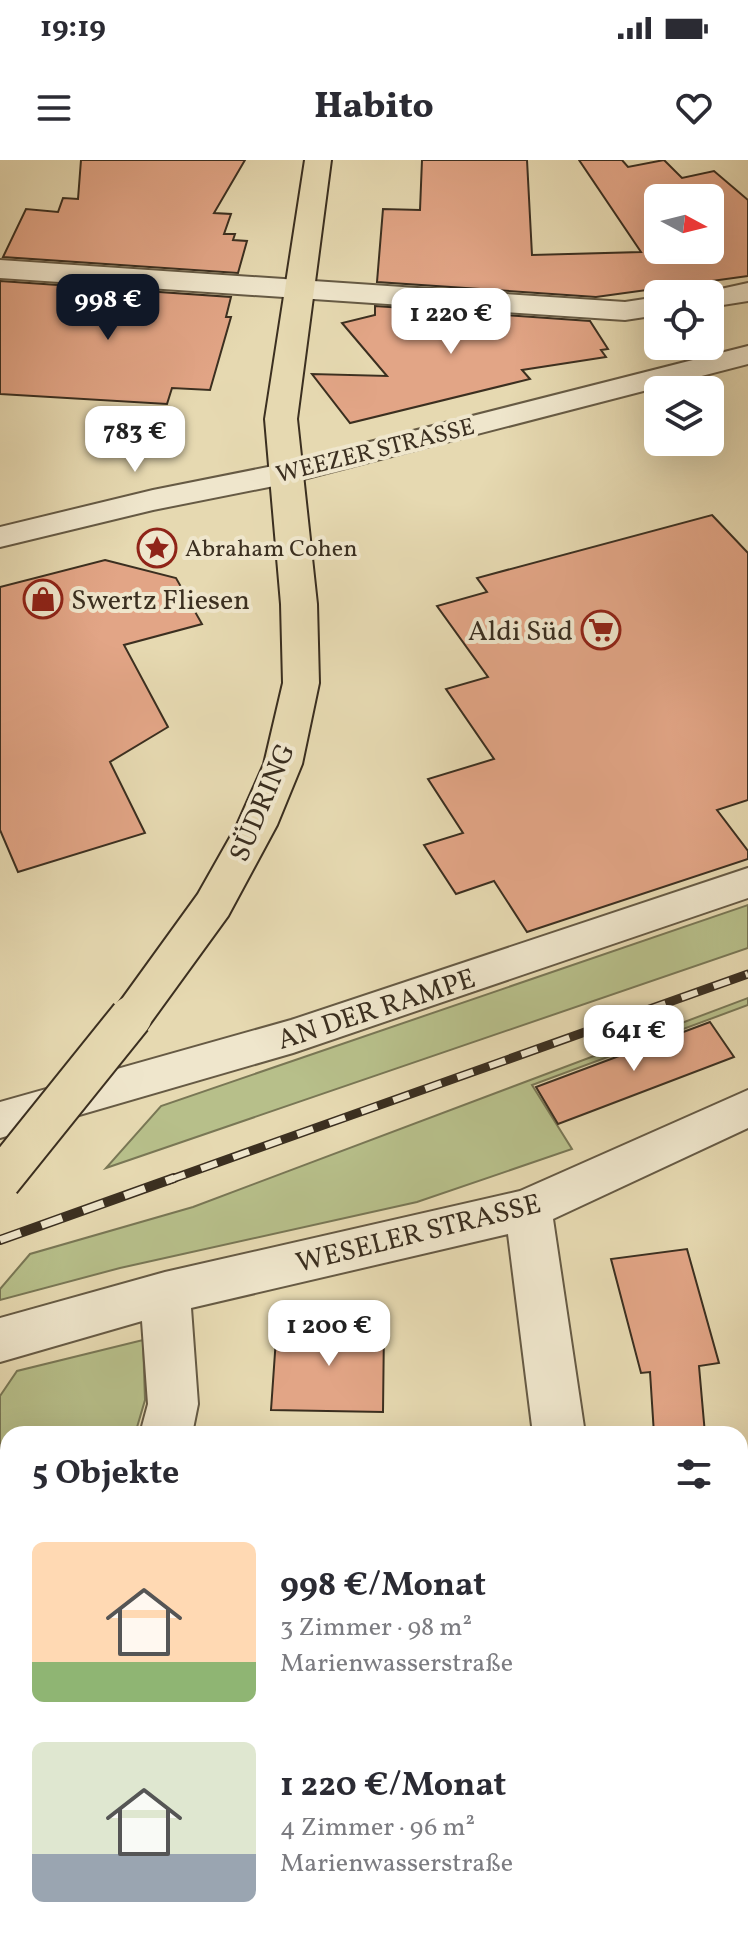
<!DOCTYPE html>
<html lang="de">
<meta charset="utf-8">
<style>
body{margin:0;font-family:Vollkorn,serif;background:#f7f7f7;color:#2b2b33;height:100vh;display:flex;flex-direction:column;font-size:30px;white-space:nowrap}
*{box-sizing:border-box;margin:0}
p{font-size:26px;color:#7c7c81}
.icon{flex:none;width:44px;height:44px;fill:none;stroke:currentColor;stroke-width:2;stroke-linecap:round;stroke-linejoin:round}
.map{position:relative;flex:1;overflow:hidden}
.panel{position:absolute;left:0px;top:1266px;width:748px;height:512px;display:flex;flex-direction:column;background:#fff;border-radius:24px 24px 0 0;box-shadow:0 8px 32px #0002}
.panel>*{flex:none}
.needle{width:52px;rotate:97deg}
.controls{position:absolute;left:644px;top:24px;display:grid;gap:16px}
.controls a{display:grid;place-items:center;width:80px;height:80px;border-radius:12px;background:#fff;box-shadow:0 8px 32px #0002;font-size:40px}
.price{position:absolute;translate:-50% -68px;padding:0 18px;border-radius:16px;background:#fff;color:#222;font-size:26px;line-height:52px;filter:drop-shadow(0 2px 4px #0008)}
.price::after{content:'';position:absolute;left:50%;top:48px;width:24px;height:18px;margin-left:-12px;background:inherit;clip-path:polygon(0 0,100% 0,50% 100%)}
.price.selected{background:#111827;color:#fff}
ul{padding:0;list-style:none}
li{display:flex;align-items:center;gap:24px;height:200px;padding:0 32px}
li span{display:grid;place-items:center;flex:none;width:224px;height:160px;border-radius:12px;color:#555}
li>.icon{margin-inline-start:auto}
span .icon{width:96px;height:96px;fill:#fffc;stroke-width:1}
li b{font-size:34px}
h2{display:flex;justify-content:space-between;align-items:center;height:96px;padding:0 32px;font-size:34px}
.status{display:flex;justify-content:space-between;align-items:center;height:56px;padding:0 40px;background:#fff;direction:ltr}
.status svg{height:22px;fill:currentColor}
header{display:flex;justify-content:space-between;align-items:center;height:104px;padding:0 32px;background:#fff;font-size:36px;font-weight:800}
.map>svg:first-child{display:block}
.green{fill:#b7bf8a;stroke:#797755;stroke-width:2}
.building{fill:#e2a586;stroke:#3b2f20;stroke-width:2;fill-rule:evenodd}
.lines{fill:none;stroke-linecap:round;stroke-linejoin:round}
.minor-casing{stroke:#665a44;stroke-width:4}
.major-casing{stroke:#3b2f20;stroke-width:4}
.minor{fill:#efe6cc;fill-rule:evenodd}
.major{fill:#e6d9b1;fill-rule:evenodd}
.rail-far1-casing{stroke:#3b2f20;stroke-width:9}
.rail-casing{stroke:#3b2f20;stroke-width:10}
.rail-far1{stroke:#efe6cc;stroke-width:6;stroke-dasharray:17;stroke-linecap:butt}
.rail{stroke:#efe6cc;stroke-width:7;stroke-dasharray:22;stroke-linecap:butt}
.major-bridge-casing{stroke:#3b2f20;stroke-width:45;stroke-linecap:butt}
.major-bridge{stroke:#e6d9b1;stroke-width:41}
.labels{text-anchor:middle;stroke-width:8;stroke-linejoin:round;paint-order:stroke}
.far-street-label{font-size:24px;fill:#3b2f20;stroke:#efe6cc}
.far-poi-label{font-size:24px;fill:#3b2f20;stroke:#efe6cc;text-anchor:start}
.poi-label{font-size:28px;fill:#3b2f20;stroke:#efe6cc;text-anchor:start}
.street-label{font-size:28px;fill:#3b2f20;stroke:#efe6cc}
</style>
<div class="status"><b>19:19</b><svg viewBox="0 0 49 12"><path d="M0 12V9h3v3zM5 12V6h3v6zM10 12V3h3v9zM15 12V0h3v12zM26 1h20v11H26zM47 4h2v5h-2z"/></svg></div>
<header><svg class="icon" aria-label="menu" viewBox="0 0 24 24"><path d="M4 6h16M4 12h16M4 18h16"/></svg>Habito<svg class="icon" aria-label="heart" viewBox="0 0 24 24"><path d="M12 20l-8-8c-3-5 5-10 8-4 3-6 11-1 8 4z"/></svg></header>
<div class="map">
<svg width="748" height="1778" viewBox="0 0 748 1778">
<rect width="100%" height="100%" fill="#e6d9b1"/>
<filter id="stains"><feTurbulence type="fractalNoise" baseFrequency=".0025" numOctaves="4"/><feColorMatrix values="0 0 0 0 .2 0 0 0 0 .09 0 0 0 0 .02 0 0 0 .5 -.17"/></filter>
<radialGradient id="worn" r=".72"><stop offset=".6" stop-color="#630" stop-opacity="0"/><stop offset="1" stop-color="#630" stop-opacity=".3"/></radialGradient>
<g class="green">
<polygon points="748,745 748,788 106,1008 161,946"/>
<polygon points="748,838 748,845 532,925 572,989 417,1042 120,1108 0,1140 0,1129 30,1094 193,1047"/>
<polygon points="143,1180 145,1240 135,1274 8,1274 8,1521 0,1532 0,1236 17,1211"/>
</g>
<g class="building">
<polygon points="81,0 245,0 214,53 231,54 224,74 235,74 233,80 247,81 238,113 3,97 26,49 58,52 63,38 78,39"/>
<path d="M422,0h105l5,95 109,-3 -62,-92h43l6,7 36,-7 18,18 32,-7 34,29v76l-152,21 -219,-15 6,-73 37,1zM658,38h52v52h-52z"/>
<polygon points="0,121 231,137 226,157 231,157 210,230 172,228 167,244 0,234"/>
<polygon points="375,146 590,161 608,189 601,190 606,197 522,210 530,219 350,263 312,214 387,216 342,163 375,155"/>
<polygon points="712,355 748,393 748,640 717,650 748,691 748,699 527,772 494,721 456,734 424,685 463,673 428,619 494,599 446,529 488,517 437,446 487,432 477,418"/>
<polygon points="105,400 176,418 202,464 124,485 168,567 110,602 145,673 18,712 0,670 0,427"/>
<polygon points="710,862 734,897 587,953 558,964 536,927"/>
<polygon points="687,1089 719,1203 699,1206 705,1274 654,1274 650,1212 641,1213 611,1099"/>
<polygon points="277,1164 384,1166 383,1252 271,1250"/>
</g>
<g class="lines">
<defs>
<g id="minor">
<polygon points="0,100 625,142 658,137 658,155 625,160 0,118"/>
<polygon points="748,123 748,141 710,147 710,134 698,134"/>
<polygon points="748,186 748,204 284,324 153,350 0,387 0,367 153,330 283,304"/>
<polygon points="748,708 748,738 293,893 0,978 0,942 291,860"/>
<polygon points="748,930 748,968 553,1059 585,1274 533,1274 508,1074 191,1148 198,1244 192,1274 140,1274 148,1244 142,1161 0,1202 0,1158 165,1112 520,1031"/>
<polygon points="8,1540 8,1609 0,1613 0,1544"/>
<polygon points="592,1770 652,1770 653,1778 591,1778"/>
</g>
<polygon id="major" points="305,0 331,0 297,259 317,444 319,523 302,604 277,665 228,756 146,869 131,874 116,869 109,857 198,734 237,665 264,604 283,523 281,444 265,259"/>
</defs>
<use href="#minor" class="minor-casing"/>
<use href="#major" class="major-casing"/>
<use href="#minor" class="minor"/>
<use href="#major" class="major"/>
<defs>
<polyline id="rail-far1" points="169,1020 748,814"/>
<polyline id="rail" points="0,1080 174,1018"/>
</defs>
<use href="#rail-far1" class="rail-far1-casing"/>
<use href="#rail" class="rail-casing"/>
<use href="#rail-far1" class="rail-far1"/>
<use href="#rail" class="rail"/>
<defs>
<polyline id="major-bridge" points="0,1020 131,857"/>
</defs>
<use href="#major-bridge" class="major-bridge-casing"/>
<use href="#major-bridge" class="major-bridge"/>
</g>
<defs>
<symbol id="sight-ring" viewBox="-11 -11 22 22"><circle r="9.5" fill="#efe6cc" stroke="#8f2418" stroke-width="1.5"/><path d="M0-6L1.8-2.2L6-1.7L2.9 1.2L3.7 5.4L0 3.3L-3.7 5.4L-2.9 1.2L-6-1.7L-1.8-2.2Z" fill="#8f2418"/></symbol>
<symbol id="shop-ring" viewBox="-11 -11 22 22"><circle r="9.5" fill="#efe6cc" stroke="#8f2418" stroke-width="1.5"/><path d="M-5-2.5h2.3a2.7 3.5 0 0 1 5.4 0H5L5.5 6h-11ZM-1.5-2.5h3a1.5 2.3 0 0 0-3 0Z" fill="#8f2418"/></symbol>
<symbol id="supermarket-ring" viewBox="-11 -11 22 22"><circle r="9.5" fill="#efe6cc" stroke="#8f2418" stroke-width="1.5"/><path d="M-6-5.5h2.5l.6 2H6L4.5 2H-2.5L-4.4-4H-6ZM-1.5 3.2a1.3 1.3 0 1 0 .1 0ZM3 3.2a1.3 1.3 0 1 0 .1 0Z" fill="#8f2418"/></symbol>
</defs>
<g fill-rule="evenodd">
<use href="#sight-ring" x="135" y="366" width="44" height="44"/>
<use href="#shop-ring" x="21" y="417" width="44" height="44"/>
<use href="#supermarket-ring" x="579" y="448" width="44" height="44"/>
</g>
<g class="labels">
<g class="far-street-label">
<text transform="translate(375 290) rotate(-14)" y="8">WEEZER STRASSE</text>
</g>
<g class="far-poi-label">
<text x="185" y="396">Abraham Cohen</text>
</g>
<g class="poi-label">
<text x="71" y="449">Swertz Fliesen</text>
<text x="573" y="480" text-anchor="end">Aldi Süd</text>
</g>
<g class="street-label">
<text transform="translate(261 642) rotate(-67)" y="10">SÜDRING</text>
<text transform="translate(376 848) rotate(-18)" y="10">AN DER RAMPE</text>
<text transform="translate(418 1072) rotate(-14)" y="10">WESELER STRASSE</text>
</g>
</g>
<rect width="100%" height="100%" filter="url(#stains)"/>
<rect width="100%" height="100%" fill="url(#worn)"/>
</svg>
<div class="controls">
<a><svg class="needle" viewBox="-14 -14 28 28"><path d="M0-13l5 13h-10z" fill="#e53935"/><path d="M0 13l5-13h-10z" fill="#7c7c81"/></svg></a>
<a><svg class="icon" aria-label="locate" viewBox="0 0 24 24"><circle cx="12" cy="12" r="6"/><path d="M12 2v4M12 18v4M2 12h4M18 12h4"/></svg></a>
<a><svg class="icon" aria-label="layers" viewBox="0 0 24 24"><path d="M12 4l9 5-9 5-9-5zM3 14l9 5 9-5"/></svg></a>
</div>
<b class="price selected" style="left:108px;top:182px">998 €</b>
<b class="price" style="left:451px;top:196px">1 220 €</b>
<b class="price" style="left:135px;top:314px">783 €</b>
<b class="price" style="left:634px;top:913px">641 €</b>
<b class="price" style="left:329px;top:1208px">1 200 €</b>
<section class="panel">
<h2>5 Objekte<svg class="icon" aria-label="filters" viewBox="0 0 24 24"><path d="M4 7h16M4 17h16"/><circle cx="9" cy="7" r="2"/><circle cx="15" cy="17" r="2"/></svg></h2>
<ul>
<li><span style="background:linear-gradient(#ffd9b3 75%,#8fb573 0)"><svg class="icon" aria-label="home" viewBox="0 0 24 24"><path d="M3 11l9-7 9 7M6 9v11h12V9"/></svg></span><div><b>998 €/Monat</b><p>3 Zimmer · 98 m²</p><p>Marienwasserstraße</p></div></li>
<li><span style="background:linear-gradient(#dfe7d0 70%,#9aa5b1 0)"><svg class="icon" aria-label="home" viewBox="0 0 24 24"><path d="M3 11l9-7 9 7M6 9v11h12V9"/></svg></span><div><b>1 220 €/Monat</b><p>4 Zimmer · 96 m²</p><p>Marienwasserstraße</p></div></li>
</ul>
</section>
</div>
